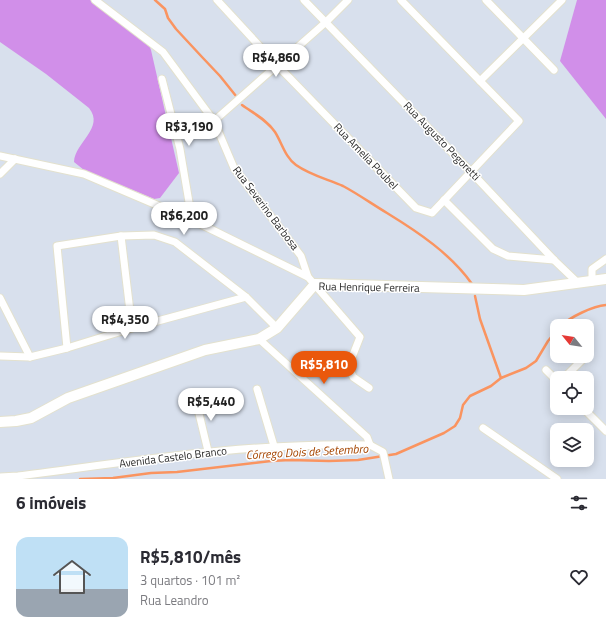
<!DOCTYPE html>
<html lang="pt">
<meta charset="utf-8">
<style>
body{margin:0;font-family:"Titillium Web",sans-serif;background:#f2f2f3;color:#2b2b33;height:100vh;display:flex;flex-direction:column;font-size:15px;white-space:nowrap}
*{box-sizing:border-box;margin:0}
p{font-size:13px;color:#7c7c81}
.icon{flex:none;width:22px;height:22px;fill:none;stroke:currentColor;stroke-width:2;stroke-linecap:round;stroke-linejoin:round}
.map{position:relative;height:479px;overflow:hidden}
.side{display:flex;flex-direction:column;background:#fff;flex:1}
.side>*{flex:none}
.needle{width:26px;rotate:300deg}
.buttons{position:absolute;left:550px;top:319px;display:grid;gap:8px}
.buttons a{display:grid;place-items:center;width:44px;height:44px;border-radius:8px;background:#fff;box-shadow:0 2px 10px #0003;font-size:20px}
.price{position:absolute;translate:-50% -34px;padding:0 9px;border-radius:14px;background:#fff;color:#222;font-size:13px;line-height:26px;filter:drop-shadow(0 1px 2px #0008)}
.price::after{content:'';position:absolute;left:50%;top:24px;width:12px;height:9px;margin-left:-6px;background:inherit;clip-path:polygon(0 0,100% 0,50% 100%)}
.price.current{background:#ea580c;color:#fff}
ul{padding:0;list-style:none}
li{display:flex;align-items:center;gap:12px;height:100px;padding:0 16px}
li span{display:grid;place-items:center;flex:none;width:112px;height:80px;border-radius:12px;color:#555}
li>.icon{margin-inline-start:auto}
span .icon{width:48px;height:48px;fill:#fffc;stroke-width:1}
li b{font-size:17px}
h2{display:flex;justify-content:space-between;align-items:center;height:48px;padding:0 16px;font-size:17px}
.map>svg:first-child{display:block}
.green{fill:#d18fe9}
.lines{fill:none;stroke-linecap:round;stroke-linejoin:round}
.stream{stroke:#fa9460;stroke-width:2.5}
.street-casing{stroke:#e3e1ce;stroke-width:9}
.secondary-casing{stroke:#e3e1ce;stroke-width:12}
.street{stroke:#fff;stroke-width:7}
.secondary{stroke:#fff;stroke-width:10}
.labels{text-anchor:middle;stroke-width:3;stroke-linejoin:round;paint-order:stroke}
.street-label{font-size:11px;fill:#282828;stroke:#fff}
.water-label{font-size:12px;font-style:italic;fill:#a54500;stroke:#fff}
</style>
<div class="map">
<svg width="606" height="479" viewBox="0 0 606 479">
<rect width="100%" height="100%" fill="#d8e0ed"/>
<g class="green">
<path d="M0,0h90l59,45 2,5 28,123 -19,25 -6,1 -70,-29 -10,-8c1,-20 31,-34 15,-54l-43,-34 -46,-32z"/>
<polygon points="577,0 606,0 606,119 560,61"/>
</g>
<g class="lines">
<g class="stream">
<polyline points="155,0 165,9 168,18 176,29 202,57 220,76 236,96"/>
<path d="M242,105c11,8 25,15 33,27 7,11 10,25 21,33 14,10 31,14 47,21 15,8 29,18 44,27 31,19 64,41 85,71"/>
<polyline points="475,296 480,319 501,378"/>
<path d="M561,326c9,-9 32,-20 45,-21"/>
<polyline points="80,479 113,478 151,473 177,472 271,461 290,460 329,461 358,460 396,454 444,433 455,426 460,418 463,405 470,396 491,386 501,378 526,368 536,361 548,341 557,330"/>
</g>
<defs>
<g id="street">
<polyline points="95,0 163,52 214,121 234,168 301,256 308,277"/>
<polyline points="217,0 277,65 416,208 432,213 519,121 401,0"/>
<polyline points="304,0 471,172 554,260 578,283"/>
<polyline points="486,0 554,70"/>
<polyline points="162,79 180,149 192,220"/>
<polyline points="480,81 562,0"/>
<polyline points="214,121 326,22 348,0"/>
<polyline points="0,156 84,174 192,220 308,277 360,337 349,365 353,377 369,388"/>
<polyline points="0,174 15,159"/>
<polyline points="444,200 493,249 508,256 554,260"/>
<polyline points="121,236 132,328"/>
<polyline points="592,282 592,269 606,259"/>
<polyline points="0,298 30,357"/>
<polyline points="259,339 367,437 370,445 383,452 389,479"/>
<polyline points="67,348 57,246 121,236 154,235 175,242 246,297 277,328"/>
<polyline points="0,356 30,357 67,348 132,328 246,297"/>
<polyline points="546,370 557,381"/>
<polyline points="564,378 586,356"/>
<polyline points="257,389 274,446"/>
<polyline points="195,397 208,451"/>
<polyline points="583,408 606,431"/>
<polyline points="483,428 557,479"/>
<path d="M0,477l18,-1c117,-15 234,-34 352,-31"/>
</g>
<polyline id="secondary" points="0,422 16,421 31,418 68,398 205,350 259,339 277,328 315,284 524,290 606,279"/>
</defs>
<use href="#street" class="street-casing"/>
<use href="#secondary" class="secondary-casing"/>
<use href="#street" class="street"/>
<use href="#secondary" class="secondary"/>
</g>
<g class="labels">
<g class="street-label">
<text transform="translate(442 141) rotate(46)" y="4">Rua Augusto Pegoretti</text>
<text transform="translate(366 156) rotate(46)" y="4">Rua Amelia Poubel</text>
<text transform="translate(266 208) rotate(53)" y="4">Rua Severino Barbosa</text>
<text transform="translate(369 287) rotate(1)" y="4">Rua Henrique Ferreira</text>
<text transform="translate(173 457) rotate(-7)" y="4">Avenida Castelo Branco</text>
</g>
<g class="water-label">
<text transform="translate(307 452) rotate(-3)" y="4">Córrego Dois de Setembro</text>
</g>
</g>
</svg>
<div class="buttons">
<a><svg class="needle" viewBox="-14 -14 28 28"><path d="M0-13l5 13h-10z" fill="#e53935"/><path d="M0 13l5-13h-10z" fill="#7c7c81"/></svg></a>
<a><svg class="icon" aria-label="locate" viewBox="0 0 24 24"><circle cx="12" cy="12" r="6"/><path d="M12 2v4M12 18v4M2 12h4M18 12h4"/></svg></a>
<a><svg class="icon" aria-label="layers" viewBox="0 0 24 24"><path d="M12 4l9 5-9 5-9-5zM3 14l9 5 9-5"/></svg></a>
</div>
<b class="price" style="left:276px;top:78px">R$4,860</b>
<b class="price" style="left:189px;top:147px">R$3,190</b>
<b class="price" style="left:184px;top:236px">R$6,200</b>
<b class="price" style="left:125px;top:340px">R$4,350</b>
<b class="price current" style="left:324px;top:385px">R$5,810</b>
<b class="price" style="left:211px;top:422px">R$5,440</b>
</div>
<section class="side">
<h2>6 imóveis<svg class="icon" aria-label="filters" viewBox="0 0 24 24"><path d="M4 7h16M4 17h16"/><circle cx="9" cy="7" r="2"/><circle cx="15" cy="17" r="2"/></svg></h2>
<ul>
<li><span style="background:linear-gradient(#bfe0f5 65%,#9aa5b1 0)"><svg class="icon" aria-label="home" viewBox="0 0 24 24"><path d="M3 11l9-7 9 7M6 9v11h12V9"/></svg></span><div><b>R$5,810/mês</b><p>3 quartos · 101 m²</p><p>Rua Leandro</p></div><svg class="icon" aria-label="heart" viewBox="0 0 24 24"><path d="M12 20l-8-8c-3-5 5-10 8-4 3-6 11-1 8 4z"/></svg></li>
</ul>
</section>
